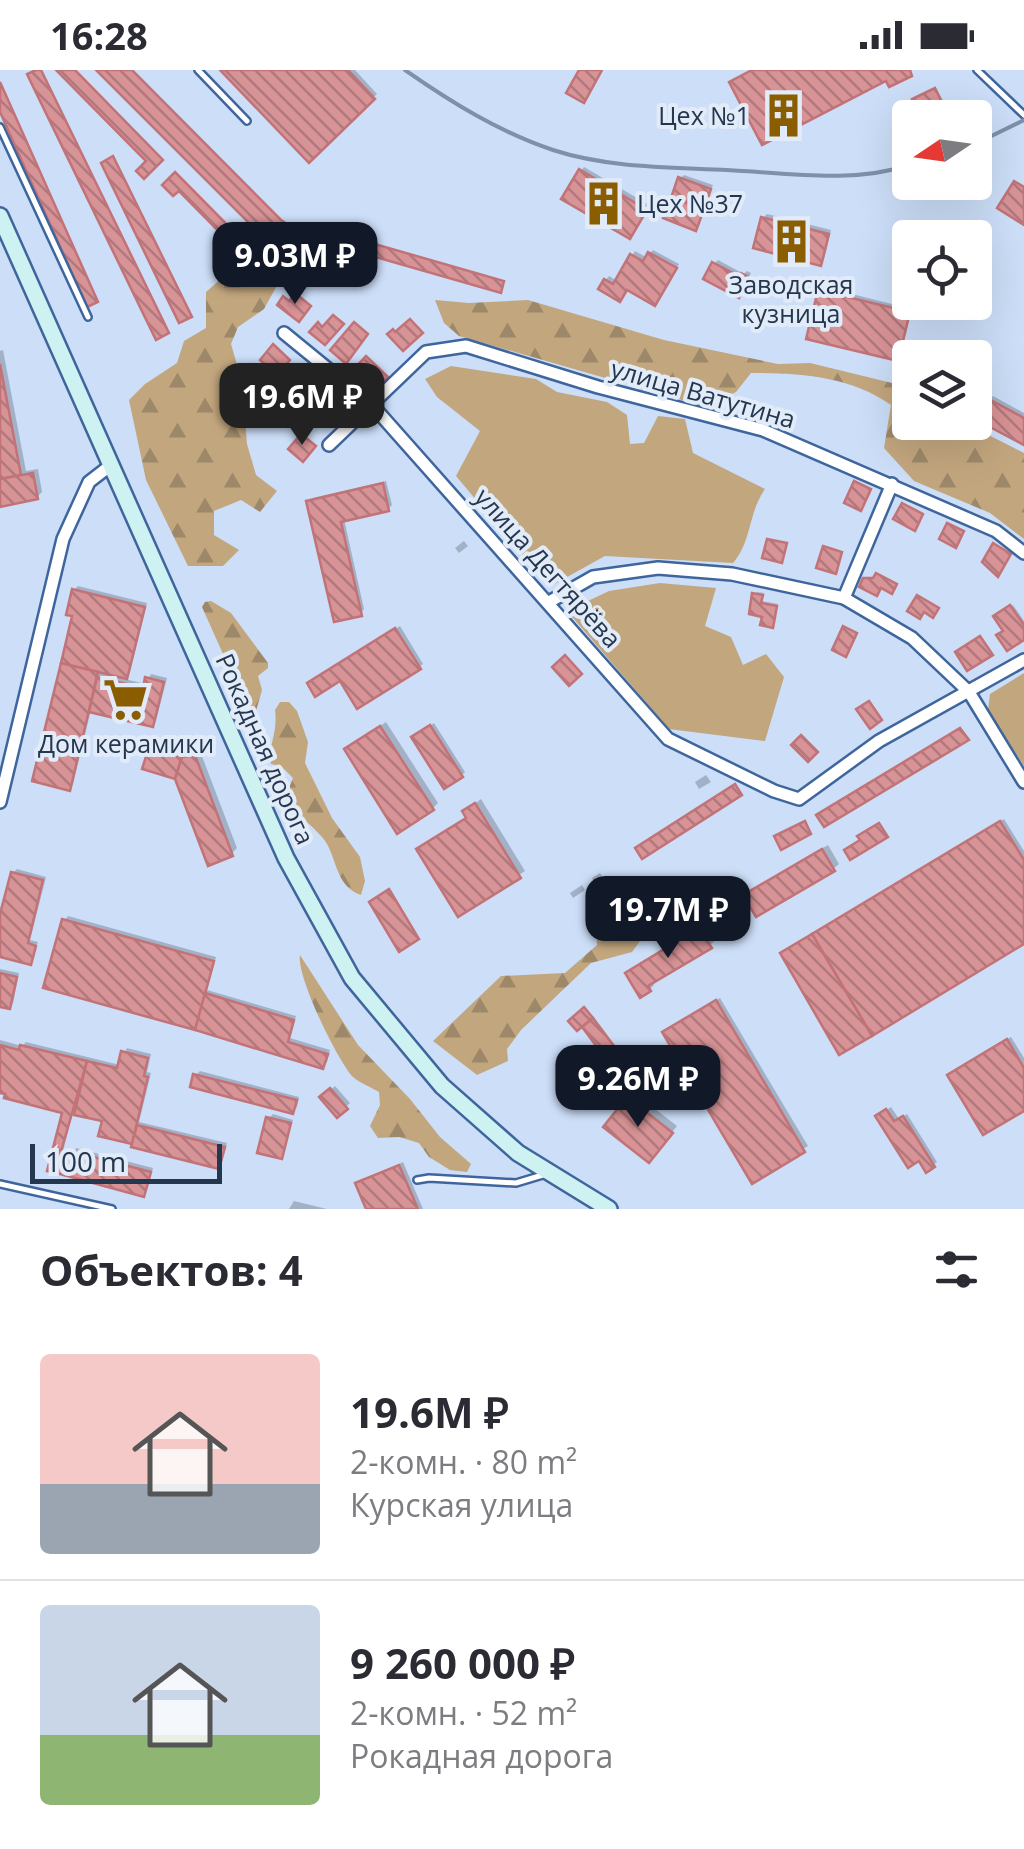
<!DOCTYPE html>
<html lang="ru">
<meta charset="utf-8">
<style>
body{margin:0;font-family:"Open Sans",sans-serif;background:#f2f2f3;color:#2b2b33;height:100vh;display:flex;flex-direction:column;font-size:38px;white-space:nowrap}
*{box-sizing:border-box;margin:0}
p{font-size:32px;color:#7c7c81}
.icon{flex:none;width:55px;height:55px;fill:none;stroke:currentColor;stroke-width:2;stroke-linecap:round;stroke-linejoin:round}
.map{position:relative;height:1139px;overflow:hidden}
.side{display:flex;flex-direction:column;background:#fff;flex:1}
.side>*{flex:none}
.needle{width:65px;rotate:257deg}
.fabs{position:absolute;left:892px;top:30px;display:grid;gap:20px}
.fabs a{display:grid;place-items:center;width:100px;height:100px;border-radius:10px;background:#fff;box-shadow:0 10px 40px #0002;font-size:50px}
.scale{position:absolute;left:30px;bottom:25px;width:192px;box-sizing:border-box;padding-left:10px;border:5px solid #25364f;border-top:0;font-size:28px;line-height:35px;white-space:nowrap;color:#25364f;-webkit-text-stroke:8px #e2ebf8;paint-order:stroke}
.price{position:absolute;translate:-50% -85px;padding:0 22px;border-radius:20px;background:#111827;color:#fff;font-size:32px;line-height:65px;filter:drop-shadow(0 2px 5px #0008)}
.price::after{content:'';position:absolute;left:50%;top:60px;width:30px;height:22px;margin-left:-15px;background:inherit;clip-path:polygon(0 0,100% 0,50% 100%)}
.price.active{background:#222;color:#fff}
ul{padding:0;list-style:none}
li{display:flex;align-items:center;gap:30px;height:250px;padding:0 40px}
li+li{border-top:2px solid #e1e1e2}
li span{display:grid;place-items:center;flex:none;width:280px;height:200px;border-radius:10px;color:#555}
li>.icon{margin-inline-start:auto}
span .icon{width:120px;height:120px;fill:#fffc;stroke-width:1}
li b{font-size:42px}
h2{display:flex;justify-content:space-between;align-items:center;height:120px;padding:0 40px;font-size:42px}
.status{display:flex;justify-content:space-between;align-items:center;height:70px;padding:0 50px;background:#fff;direction:ltr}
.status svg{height:28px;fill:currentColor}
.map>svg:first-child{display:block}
.green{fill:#c2a67e}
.forest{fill:url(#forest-firs)}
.shadow{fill:#0003}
.building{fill:url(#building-back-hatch);stroke:#c27377;stroke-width:2.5}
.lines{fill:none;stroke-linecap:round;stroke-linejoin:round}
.service-casing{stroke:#3e669d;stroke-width:10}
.minor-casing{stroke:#3e669d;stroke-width:16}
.secondary-casing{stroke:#3e669d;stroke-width:20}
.service{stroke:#fff;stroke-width:5}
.minor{stroke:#fff;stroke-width:11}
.secondary{stroke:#cef1f1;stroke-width:15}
.rail{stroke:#7e90aa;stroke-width:4}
.labels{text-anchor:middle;stroke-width:8;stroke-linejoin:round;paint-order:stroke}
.poi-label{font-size:25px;fill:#25364f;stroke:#e2ebf8}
.street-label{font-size:25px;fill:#25364f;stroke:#e2ebf8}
</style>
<div class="status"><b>16:28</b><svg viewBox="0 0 49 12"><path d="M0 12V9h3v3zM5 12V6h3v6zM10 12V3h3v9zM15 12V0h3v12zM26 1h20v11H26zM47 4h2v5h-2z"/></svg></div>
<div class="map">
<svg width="1024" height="1139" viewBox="0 0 1024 1139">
<defs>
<pattern id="forest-firs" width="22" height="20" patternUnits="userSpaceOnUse" patternTransform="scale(2.5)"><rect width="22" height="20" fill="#c2a67e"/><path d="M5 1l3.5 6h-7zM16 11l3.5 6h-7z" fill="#9d886a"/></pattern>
<pattern id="building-back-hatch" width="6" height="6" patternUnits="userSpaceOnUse" patternTransform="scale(2.5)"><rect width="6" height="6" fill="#d89396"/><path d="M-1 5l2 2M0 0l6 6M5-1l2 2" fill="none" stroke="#af797d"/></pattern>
</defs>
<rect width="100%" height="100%" fill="#ccdef8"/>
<g class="green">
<path d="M451,296l85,13 21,13 50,10 20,13 3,29 14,-1 14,-27 27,3 8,34 72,36c-17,24 -13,52 -32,74l-128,-7 -56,31 -93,-111 24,-45 -43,-34 -12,-18z"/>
<polygon points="660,513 716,518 705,556 731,567 743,595 766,584 784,607 765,671 669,659 567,541 609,521"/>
<polygon points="1024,603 1024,696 988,640 990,624"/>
</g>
<g class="forest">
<polygon points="252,206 280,210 264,239 238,257 231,274 242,312 247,374 256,405 277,421 260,442 241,430 214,441 214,465 239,480 223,496 188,496 146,410 129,330 145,314 177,293 184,271 206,258 206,222 223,207 243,215"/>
<path d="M435,230l34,3 59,-3 136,40 114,24 32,-1 82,20 18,-1v40l55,1 59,30v86l-34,-26 -76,-32 -30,-33 7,-43c-41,-29 -92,-32 -140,-32l-15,19 -30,15 -247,-71 -15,-13z"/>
<polygon points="211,531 231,543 268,593 268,598 258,606 262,620 256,641 249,642 202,537 205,532"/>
<path d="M280,632h9l8,9 11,31 -3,21 27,55 28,39 5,24 -4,14c-28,-10 -23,-40 -39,-58 -15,-17 -26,-21 -35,-44l6,-15 -12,-12 -10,-2c-3,-20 7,-30 4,-54z"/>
<polygon points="639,839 658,846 632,882 591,893 521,960 507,979 508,991 477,1005 433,971 501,906 565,903 597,875 596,852 608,852"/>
<path d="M300,885l58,90 52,54 30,38 31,27 -4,8 -17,-2 -21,-13 -10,-14 -20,-6 -21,1 -8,-12 10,-21 -1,-13c-8,-5 -20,-9 -27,-16 -15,-17 -56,-100 -52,-121z"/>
</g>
<g class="shadow">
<polygon points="223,0 355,0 377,24 309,89"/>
<polygon points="1,13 97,229 88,234 0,36"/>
<polygon points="584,97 649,135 633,162 581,101"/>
<polygon points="684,105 713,115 695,158 680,109"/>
<polygon points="767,144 831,160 824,189 820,193 763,148"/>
<polygon points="653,180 679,194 658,230 627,218 623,225 606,210 609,206 617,211 635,181 646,187"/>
<polygon points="718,190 744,204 747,201 751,203 742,221 714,194"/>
<polygon points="824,217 912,239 901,284 897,288 820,221"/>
<polygon points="3,280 26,401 38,399 42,422 37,427 0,427 0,281"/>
<polygon points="993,326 1024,343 1024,373 989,329"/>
<polygon points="386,411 392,435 388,439 344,449 364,539 361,543 309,432 313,428"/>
<polygon points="464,471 468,476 459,483 455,478"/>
<polygon points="78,516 147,533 130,602 124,609 146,614 151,604 167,608 156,651 153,655 91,640 73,714 69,718 35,710 75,544 74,520"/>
<polygon points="757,522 764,523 762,531 778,534 772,555 755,524"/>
<polygon points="1013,535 1024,551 1024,567 1006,561 996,547"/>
<polygon points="400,556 423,594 419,597 314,610"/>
<polygon points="386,652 438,733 432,739 353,674"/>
<polygon points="434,653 465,702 461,706 418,664"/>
<polygon points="156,673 189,682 200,681 237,778 231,784 177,707 151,678"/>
<polygon points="706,705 711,712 699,719 695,712"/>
<polygon points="481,729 525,801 459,844 419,779 468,747 465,741"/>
<polygon points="1004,749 1024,781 1024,871 818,861"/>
<polygon points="828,775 839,794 833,799 752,820"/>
<polygon points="17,799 46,807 30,870 38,872 30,892 0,885 0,854 13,803"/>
<polygon points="600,803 604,809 596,814 592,808"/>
<polygon points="582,815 585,820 573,828 570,823"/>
<polygon points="68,846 216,887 207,920 296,946 290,968 330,980 327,992 323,996 65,850"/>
<polygon points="704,856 714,872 651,911 654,915 650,919 632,899"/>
<polygon points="0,899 19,903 13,933 10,936 0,935"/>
<polygon points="720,928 808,1076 753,1110 669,959"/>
<polygon points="1011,967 1024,988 1024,1038 954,1002"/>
<polygon points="0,970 22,976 26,972 120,995 127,978 151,984 147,1002 151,1003 139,1052 227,1073 222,1092 219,1096 101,1064 105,1049 73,1042 61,1089 70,1091 76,1078 153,1098 147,1120 144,1124 50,1099 65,1041 0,1020"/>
<polygon points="200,1001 299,1027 297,1037 293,1041 196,1005"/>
<polygon points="335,1016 350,1033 337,1045 322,1027"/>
<polygon points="635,1023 677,1056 654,1085 607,1056"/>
<polygon points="891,1037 899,1049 907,1044 937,1092 933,1095 882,1043"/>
<polygon points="273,1044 293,1050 281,1086 269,1048"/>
<polygon points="403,1092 423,1139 369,1139 358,1114"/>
<polygon points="294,1131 327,1139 289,1139"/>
</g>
<g class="building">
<polygon points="36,0 41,0 169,263 156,270 27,4"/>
<polygon points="56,0 75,0 163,90 144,109 136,101 146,91"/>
<polygon points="96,0 132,0 281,150 296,160 290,173 296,179 288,189 273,177"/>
<polygon points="220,0 348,0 375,29 309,93"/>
<polygon points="579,0 602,0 584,33 566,23"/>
<polygon points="752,0 910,0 912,6 889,17 886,11 762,75 729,12"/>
<polygon points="0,12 98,232 87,237 0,42"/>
<polygon points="935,18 943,34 920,45 912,29"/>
<polygon points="113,86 192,247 179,253 101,93"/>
<polygon points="579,99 647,140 630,169 561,129"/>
<polygon points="175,102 263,191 256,199 179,121 173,126 162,115"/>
<polygon points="678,107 711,119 704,139 671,128"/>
<polygon points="1014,111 1024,117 1024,155 997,138"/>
<polygon points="671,128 704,139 696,161 663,148"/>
<polygon points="761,147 829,164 821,196 753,178"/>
<polygon points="310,164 350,167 504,211 501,223 358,182 306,175"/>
<polygon points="648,182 677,198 655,236 627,220 620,232 598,219 604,209 613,214 630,184 643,191"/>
<polygon points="712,192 739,206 741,203 749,207 739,228 703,209"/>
<polygon points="818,220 910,242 898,291 806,269"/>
<polygon points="295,223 311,236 299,252 277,235 283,226 289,231"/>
<polygon points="333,245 344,254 325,275 309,262 318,252 322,257"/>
<polygon points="410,249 423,263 403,281 387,264 393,259 395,262"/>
<polygon points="354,252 368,264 346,294 330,280"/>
<polygon points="273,274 290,290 277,305 260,290"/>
<polygon points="366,286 388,307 376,320 354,299"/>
<polygon points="0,294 21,405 0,409"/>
<polygon points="295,295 315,311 304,324 285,307"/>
<polygon points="336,327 351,341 339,354 324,340"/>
<polygon points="987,328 1024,348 1024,375 975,349"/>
<polygon points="301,364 316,376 303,392 288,379"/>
<polygon points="33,403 38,429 0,437 0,409"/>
<polygon points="854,411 871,419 861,441 844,433"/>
<polygon points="383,413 389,441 341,452 362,546 334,552 306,431"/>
<polygon points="902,433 923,444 915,461 893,449"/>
<polygon points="947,453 964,461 956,478 939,469"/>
<polygon points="767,469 787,473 782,493 762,488"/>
<polygon points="993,473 1011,484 998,507 982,492"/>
<polygon points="823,476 842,482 836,504 816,498"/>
<polygon points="876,503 897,514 892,524 881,518 877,526 859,517 863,508 873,508"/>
<polygon points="72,519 145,537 127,609 61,593 72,546 66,545"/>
<polygon points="752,523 763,525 761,533 777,536 773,558 760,555 762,547 749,544"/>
<polygon points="917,525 939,538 933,548 924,542 920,549 907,541"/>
<polygon points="1010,535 1024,555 1024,570 1007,581 996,565 1003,561 993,546"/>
<polygon points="843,556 857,563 846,587 832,580"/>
<polygon points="395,558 421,599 357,639 340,611 315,627 307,613"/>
<polygon points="980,566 993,585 967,601 955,582"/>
<polygon points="565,585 582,604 569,616 552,597"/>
<polygon points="61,593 98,602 70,721 32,711"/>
<polygon points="97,607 143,618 145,607 164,612 153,657 89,642"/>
<polygon points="869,631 882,650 870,659 856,639"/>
<polygon points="430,655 463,707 444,719 411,667"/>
<polygon points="380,656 434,740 397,764 344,679"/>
<polygon points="960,658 969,670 824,757 816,745"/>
<polygon points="801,665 818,682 808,692 791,675"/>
<polygon points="149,677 182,687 175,709 142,699"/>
<polygon points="195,685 233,786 208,796 175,709 182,687"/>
<polygon points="735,714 742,725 642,789 635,778"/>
<polygon points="475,733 521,808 458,847 416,779 466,748 462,741"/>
<polygon points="805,751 811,764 781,780 774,766"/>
<polygon points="1000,751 1024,790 1024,874 872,966 812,864"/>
<polygon points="879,753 888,767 850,790 844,780 860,770 857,766"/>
<polygon points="822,779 835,801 756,847 743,825"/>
<polygon points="11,802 43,810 28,873 36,876 31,895 0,887 0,844"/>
<polygon points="389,819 419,869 399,882 369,832"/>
<polygon points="62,849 214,891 195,960 43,918"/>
<polygon points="699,858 712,878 648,916 651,921 640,928 625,903"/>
<polygon points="812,864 872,966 839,985 780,883"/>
<polygon points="0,903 17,907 10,939 0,937"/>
<polygon points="205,923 294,950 288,972 328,984 323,999 195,960"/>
<polygon points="716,930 805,1082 752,1114 662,962"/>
<polygon points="584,937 593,948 577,961 568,951"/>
<polygon points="593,948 614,976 603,985 582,957"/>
<polygon points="1007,969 1024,998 1024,1041 983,1065 947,1005"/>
<polygon points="0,975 19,980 20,975 87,991 58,1092 67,1094 64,1105 47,1101 62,1043 4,1028 5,1024 0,1023"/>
<polygon points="121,981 148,988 144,1006 148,1007 132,1074 98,1066 102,1051 74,1045 87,991 117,998"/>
<polygon points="193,1004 297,1030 293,1044 190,1017"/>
<polygon points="330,1018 348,1039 337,1048 319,1027"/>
<polygon points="627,1027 673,1063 649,1093 603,1057"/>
<polygon points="886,1039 894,1051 903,1046 935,1097 926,1103 919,1091 908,1098 875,1046"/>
<polygon points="266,1047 291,1053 282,1089 257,1083"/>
<polygon points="137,1055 225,1077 219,1099 131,1077"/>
<polygon points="70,1081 151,1102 144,1127 64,1105"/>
<polygon points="399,1095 418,1139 366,1139 355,1113"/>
</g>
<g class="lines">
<defs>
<g id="service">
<polyline points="198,0 247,51"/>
<polyline points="977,0 1024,45"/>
<polyline points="0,57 88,247"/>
<polyline points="417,1110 429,1108 516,1113 546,1104"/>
<polyline points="0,1114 112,1139"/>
</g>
<g id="minor">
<polyline points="284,263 372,335 668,669 774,721 799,729 879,671 1024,590"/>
<polyline points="329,375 426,282 466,276 598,317 763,360 996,461 1024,483"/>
<polyline points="844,528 892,414"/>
<polyline points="549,532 593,507 658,498 732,504 844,528 912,568 969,622 1024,712"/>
<polyline points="0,732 63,469 89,412 111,395"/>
</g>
<polyline id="secondary" points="0,146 286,788 352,908 442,1016 518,1083 609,1139"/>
</defs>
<use href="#service" class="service-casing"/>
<use href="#minor" class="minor-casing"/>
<use href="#secondary" class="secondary-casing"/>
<use href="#service" class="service"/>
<use href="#minor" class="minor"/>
<use href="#secondary" class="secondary"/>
<g class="rail">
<path d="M405,0c46,32 94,62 148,80 55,18 117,17 174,20 61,3 124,14 183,-5"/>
<polyline points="975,74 1024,50"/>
</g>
</g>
<defs>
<symbol id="building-bare" viewBox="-9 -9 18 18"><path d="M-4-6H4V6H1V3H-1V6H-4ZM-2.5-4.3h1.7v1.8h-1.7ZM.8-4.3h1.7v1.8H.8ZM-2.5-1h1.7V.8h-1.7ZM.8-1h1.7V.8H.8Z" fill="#895d00" stroke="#e2ebf8" stroke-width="2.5" paint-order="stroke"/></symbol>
<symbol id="supermarket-bare" viewBox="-9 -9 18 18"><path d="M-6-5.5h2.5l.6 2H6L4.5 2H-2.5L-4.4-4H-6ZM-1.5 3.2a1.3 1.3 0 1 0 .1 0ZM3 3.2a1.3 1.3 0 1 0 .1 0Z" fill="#895d00" stroke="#e2ebf8" stroke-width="2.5" paint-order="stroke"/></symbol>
</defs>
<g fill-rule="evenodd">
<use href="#building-bare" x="752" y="14" width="63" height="63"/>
<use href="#building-bare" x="572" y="102" width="63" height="63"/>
<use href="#building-bare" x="760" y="140" width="63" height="63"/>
<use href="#supermarket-bare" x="94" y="598" width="63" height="63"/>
</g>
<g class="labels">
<g class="poi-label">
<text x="750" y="55" text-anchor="end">Цех №1</text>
<text x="637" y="143" text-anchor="start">Цех №37</text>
<text x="791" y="224">Заводская<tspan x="791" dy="29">кузница</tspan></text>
<text x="126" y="683">Дом керамики</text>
</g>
<g class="street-label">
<text transform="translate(703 324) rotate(16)" y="9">улица Ватутина</text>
<text transform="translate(548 498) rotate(48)" y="9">улица Дегтярёва</text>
<text transform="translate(265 679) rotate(66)" y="9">Рокадная дорога</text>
</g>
</g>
</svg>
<div class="fabs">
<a><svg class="needle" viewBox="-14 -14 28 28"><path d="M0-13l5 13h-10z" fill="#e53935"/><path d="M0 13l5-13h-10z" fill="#7c7c81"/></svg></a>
<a><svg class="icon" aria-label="locate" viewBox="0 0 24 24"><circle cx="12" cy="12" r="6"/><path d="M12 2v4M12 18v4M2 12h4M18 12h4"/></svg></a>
<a><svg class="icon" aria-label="layers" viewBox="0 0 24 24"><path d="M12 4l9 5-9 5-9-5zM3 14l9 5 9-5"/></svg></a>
</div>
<div class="scale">100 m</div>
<b class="price" style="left:295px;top:237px">9.03M ₽</b>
<b class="price active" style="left:302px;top:378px">19.6M ₽</b>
<b class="price" style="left:668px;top:891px">19.7M ₽</b>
<b class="price" style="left:638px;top:1060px">9.26M ₽</b>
</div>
<section class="side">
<h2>Объектов: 4<svg class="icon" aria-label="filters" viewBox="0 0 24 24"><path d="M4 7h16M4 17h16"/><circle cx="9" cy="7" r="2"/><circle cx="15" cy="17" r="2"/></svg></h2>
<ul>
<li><span style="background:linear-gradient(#f6c9c9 65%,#9aa5b1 0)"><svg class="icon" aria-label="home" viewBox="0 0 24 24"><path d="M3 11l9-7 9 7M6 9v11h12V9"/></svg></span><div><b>19.6M ₽</b><p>2-комн. · 80 m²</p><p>Курская улица</p></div></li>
<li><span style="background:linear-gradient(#c9d6e8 65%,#8fb573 0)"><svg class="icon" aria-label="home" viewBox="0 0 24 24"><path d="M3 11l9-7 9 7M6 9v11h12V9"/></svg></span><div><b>9 260 000 ₽</b><p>2-комн. · 52 m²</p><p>Рокадная дорога</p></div></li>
</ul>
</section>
